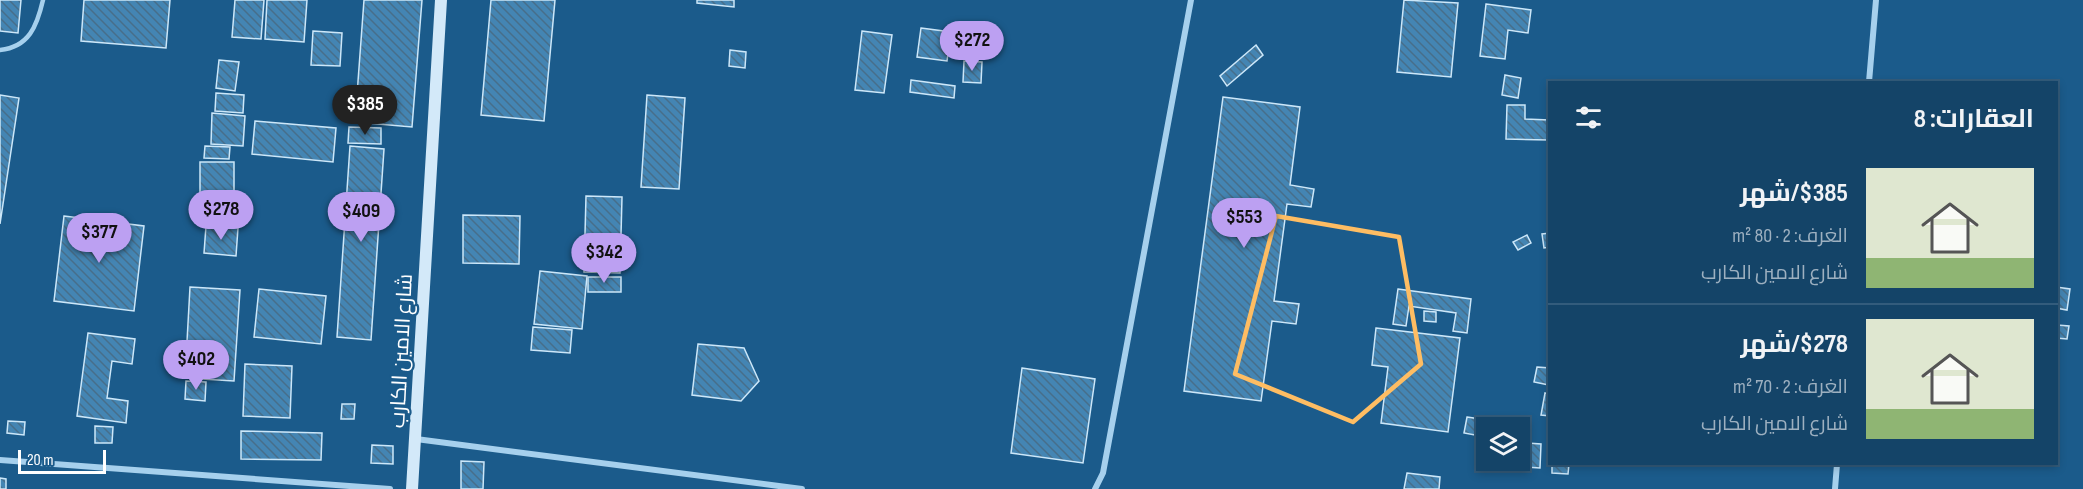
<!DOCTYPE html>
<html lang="ar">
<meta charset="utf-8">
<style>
body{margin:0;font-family:"Sofia Sans Condensed",Cairo,sans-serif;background:#214e71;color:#f1f3f6;direction:rtl;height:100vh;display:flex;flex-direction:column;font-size:22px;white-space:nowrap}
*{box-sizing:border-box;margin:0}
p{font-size:20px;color:#9db0c0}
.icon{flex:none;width:33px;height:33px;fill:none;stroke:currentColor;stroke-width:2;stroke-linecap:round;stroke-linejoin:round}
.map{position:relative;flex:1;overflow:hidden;direction:ltr}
.details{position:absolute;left:1548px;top:81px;width:510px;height:384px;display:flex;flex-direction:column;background:#144468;border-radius:0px;box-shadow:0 3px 9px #0003,0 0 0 2px #335c7c;direction:rtl}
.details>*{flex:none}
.buttons{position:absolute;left:1476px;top:417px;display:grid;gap:12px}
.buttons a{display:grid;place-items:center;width:54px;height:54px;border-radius:0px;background:#144468;box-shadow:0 3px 9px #0003,0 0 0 2px #335c7c;font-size:30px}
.scale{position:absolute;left:18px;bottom:15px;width:88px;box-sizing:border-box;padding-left:6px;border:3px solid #fff;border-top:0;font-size:16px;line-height:21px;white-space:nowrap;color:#fff;-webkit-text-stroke:4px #1b5b8b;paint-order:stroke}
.price{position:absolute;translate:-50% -51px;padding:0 14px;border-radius:21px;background:#bca0f2;color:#111;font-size:20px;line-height:39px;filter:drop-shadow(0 2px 3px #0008)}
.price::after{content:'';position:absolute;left:50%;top:36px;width:18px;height:14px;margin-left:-9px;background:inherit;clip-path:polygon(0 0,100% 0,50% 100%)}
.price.on{background:#222;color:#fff}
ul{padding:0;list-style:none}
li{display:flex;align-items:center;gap:18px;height:150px;padding:0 24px}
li+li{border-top:2px solid #335c7c}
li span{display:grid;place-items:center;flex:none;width:168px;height:120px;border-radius:0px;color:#555}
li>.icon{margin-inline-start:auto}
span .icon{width:72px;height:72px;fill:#fffc;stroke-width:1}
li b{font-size:26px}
h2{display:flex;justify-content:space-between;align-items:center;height:72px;padding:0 24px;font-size:26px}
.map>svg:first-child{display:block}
.building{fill:url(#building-back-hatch);stroke:#cce7f9;stroke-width:1.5}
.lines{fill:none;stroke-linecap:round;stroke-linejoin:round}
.lane{stroke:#a6d0ed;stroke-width:4.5}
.street{stroke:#a6d0ed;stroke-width:6}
.secondary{stroke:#d3e9f9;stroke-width:12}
.marked{fill:none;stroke:#febd63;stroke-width:4.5;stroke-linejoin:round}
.labels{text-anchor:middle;stroke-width:4.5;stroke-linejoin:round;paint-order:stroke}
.street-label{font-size:21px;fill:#fff;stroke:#1b5b8b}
</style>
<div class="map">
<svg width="2083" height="489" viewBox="0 0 2083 489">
<defs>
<pattern id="building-back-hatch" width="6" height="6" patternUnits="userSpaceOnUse" patternTransform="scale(1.5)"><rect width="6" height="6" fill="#4485b3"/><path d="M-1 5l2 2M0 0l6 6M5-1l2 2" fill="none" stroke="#476e8a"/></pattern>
</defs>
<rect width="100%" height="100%" fill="#1b5b8b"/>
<g class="building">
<polygon points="0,0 21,0 18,33 0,31"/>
<polygon points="84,0 170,0 166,48 81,41"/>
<polygon points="235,0 264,0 261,39 232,37"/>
<polygon points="267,0 307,0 304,42 265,39"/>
<polygon points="364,0 422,0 412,127 355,122"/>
<polygon points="491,0 555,0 544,121 481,115"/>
<polygon points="697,0 734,0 734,7 697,3"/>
<polygon points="1404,0 1458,3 1451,77 1397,72"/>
<polygon points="1486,4 1531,10 1528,33 1508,30 1505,59 1480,56"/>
<polygon points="921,28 951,32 947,61 917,57"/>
<polygon points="313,31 342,33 340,66 311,65"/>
<polygon points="862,31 892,35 884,93 855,90"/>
<polygon points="1256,45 1263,55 1227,86 1220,76"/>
<polygon points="730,50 746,52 745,68 729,66"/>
<polygon points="219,60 239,62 235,91 216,88"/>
<polygon points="964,61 982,62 981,83 963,82"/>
<polygon points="1505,75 1521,78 1518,98 1502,95"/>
<polygon points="911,80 955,86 954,98 910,92"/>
<polygon points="216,93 244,95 243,113 215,111"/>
<polygon points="0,95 19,98 0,224"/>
<polygon points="647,95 685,98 679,189 641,187"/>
<polygon points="1223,97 1300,107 1290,185 1314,189 1311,207 1287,204 1274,301 1299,304 1296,324 1272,321 1261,401 1184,391"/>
<polygon points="1507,105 1525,105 1525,119 1549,120 1549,140 1506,139"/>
<polygon points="212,113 245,116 243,146 211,144"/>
<polygon points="255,121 336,128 333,162 252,154"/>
<polygon points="349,127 381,128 381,144 348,143"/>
<polygon points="205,146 230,147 229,159 204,158"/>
<polygon points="350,146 384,149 371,340 337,337"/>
<polygon points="200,162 234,162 234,210 224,210 224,219 200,219"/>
<polygon points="586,196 622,197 620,273 584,272"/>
<polygon points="463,215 520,216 519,264 463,263"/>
<polygon points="64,216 144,226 134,311 54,301"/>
<polygon points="206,226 238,228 236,256 204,253"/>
<polygon points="1550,233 1550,247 1544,248 1542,234"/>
<polygon points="1527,235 1531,243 1518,250 1513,242"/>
<polygon points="540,271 587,276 582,329 534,324"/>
<rect x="588" y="277" width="33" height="15"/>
<polygon points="190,287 240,290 234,381 185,378"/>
<polygon points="2056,287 2070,289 2067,310 2056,308"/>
<polygon points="259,289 326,296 321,344 254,337"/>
<polygon points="1398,289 1471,299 1467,333 1453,331 1456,313 1409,306 1406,326 1393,324"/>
<polygon points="1424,311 1436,312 1436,322 1424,321"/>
<polygon points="2057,325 2069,326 2067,339 2056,338"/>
<polygon points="533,327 572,330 570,353 531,350"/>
<polygon points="1376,328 1460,338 1448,432 1381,423 1388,367 1372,365"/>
<polygon points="88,333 135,339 132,364 112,361 107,398 128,401 126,423 77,416"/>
<polygon points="698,344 744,348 759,381 741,401 692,395"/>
<polygon points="245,364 292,366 290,418 243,416"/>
<polygon points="1537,367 1550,368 1549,385 1534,382"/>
<polygon points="1022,368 1095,379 1083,463 1011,453"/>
<polygon points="186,381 206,382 205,401 185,399"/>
<polygon points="1545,393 1550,394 1550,416 1541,415"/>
<polygon points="342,404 355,404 354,419 341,419"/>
<polygon points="1467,417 1493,421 1492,428 1486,428 1486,437 1464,433"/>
<polygon points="8,421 25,422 24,435 7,433"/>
<polygon points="95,426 113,427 112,443 95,443"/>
<polygon points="241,431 322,433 321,460 241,459"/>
<polygon points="1527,443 1541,444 1540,468 1525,467"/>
<polygon points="372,445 393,446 393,464 371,463"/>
<polygon points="461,461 484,462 483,489 461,489"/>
<polygon points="1552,464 1569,464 1568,474 1552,473"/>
<polygon points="1407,473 1440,477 1439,489 1404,489"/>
<polygon points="0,478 6,479 6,489 0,489"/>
</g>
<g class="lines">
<path class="lane" d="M0,50c29,-3 37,-24 43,-50"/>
<g class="street">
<polyline points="1869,82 1876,0"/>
<polyline points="416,439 802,489"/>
<polyline points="0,460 390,489"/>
<polyline points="1095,489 1103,473 1191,0"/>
<polyline points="1835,489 1837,464"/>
</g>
<polyline class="secondary" points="412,489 441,0"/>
</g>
<path class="marked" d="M1276,216l123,21 22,127 -68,58 -118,-48z"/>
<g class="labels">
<g class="street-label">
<text transform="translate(401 351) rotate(-87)" y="7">شارع الامين الكارب</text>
</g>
</g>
</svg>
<div class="buttons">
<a><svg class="icon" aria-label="layers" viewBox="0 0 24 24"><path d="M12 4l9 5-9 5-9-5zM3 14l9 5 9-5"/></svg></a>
</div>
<div class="scale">20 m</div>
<b class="price" style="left:972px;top:72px">$272</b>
<b class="price on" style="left:365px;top:136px">$385</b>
<b class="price" style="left:221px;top:241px">$278</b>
<b class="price" style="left:361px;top:243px">$409</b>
<b class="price" style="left:1244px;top:249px">$553</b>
<b class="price" style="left:99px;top:264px">$377</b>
<b class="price" style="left:604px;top:284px">$342</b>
<b class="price" style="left:196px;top:391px">$402</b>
<section class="details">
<h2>العقارات: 8<svg class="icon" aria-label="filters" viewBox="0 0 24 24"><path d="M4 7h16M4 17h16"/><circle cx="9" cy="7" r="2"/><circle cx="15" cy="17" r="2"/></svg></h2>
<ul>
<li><span style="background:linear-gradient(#dfe7d0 75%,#8fb573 0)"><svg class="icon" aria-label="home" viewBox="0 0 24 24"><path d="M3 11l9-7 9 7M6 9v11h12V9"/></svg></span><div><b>$385/شهر</b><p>الغرف: 2 · 80 m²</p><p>شارع الامين الكارب</p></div></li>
<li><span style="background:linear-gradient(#dfe7d0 75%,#8fb573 0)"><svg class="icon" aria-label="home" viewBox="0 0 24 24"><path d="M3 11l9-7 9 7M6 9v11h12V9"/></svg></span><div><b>$278/شهر</b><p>الغرف: 2 · 70 m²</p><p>شارع الامين الكارب</p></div></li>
</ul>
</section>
</div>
